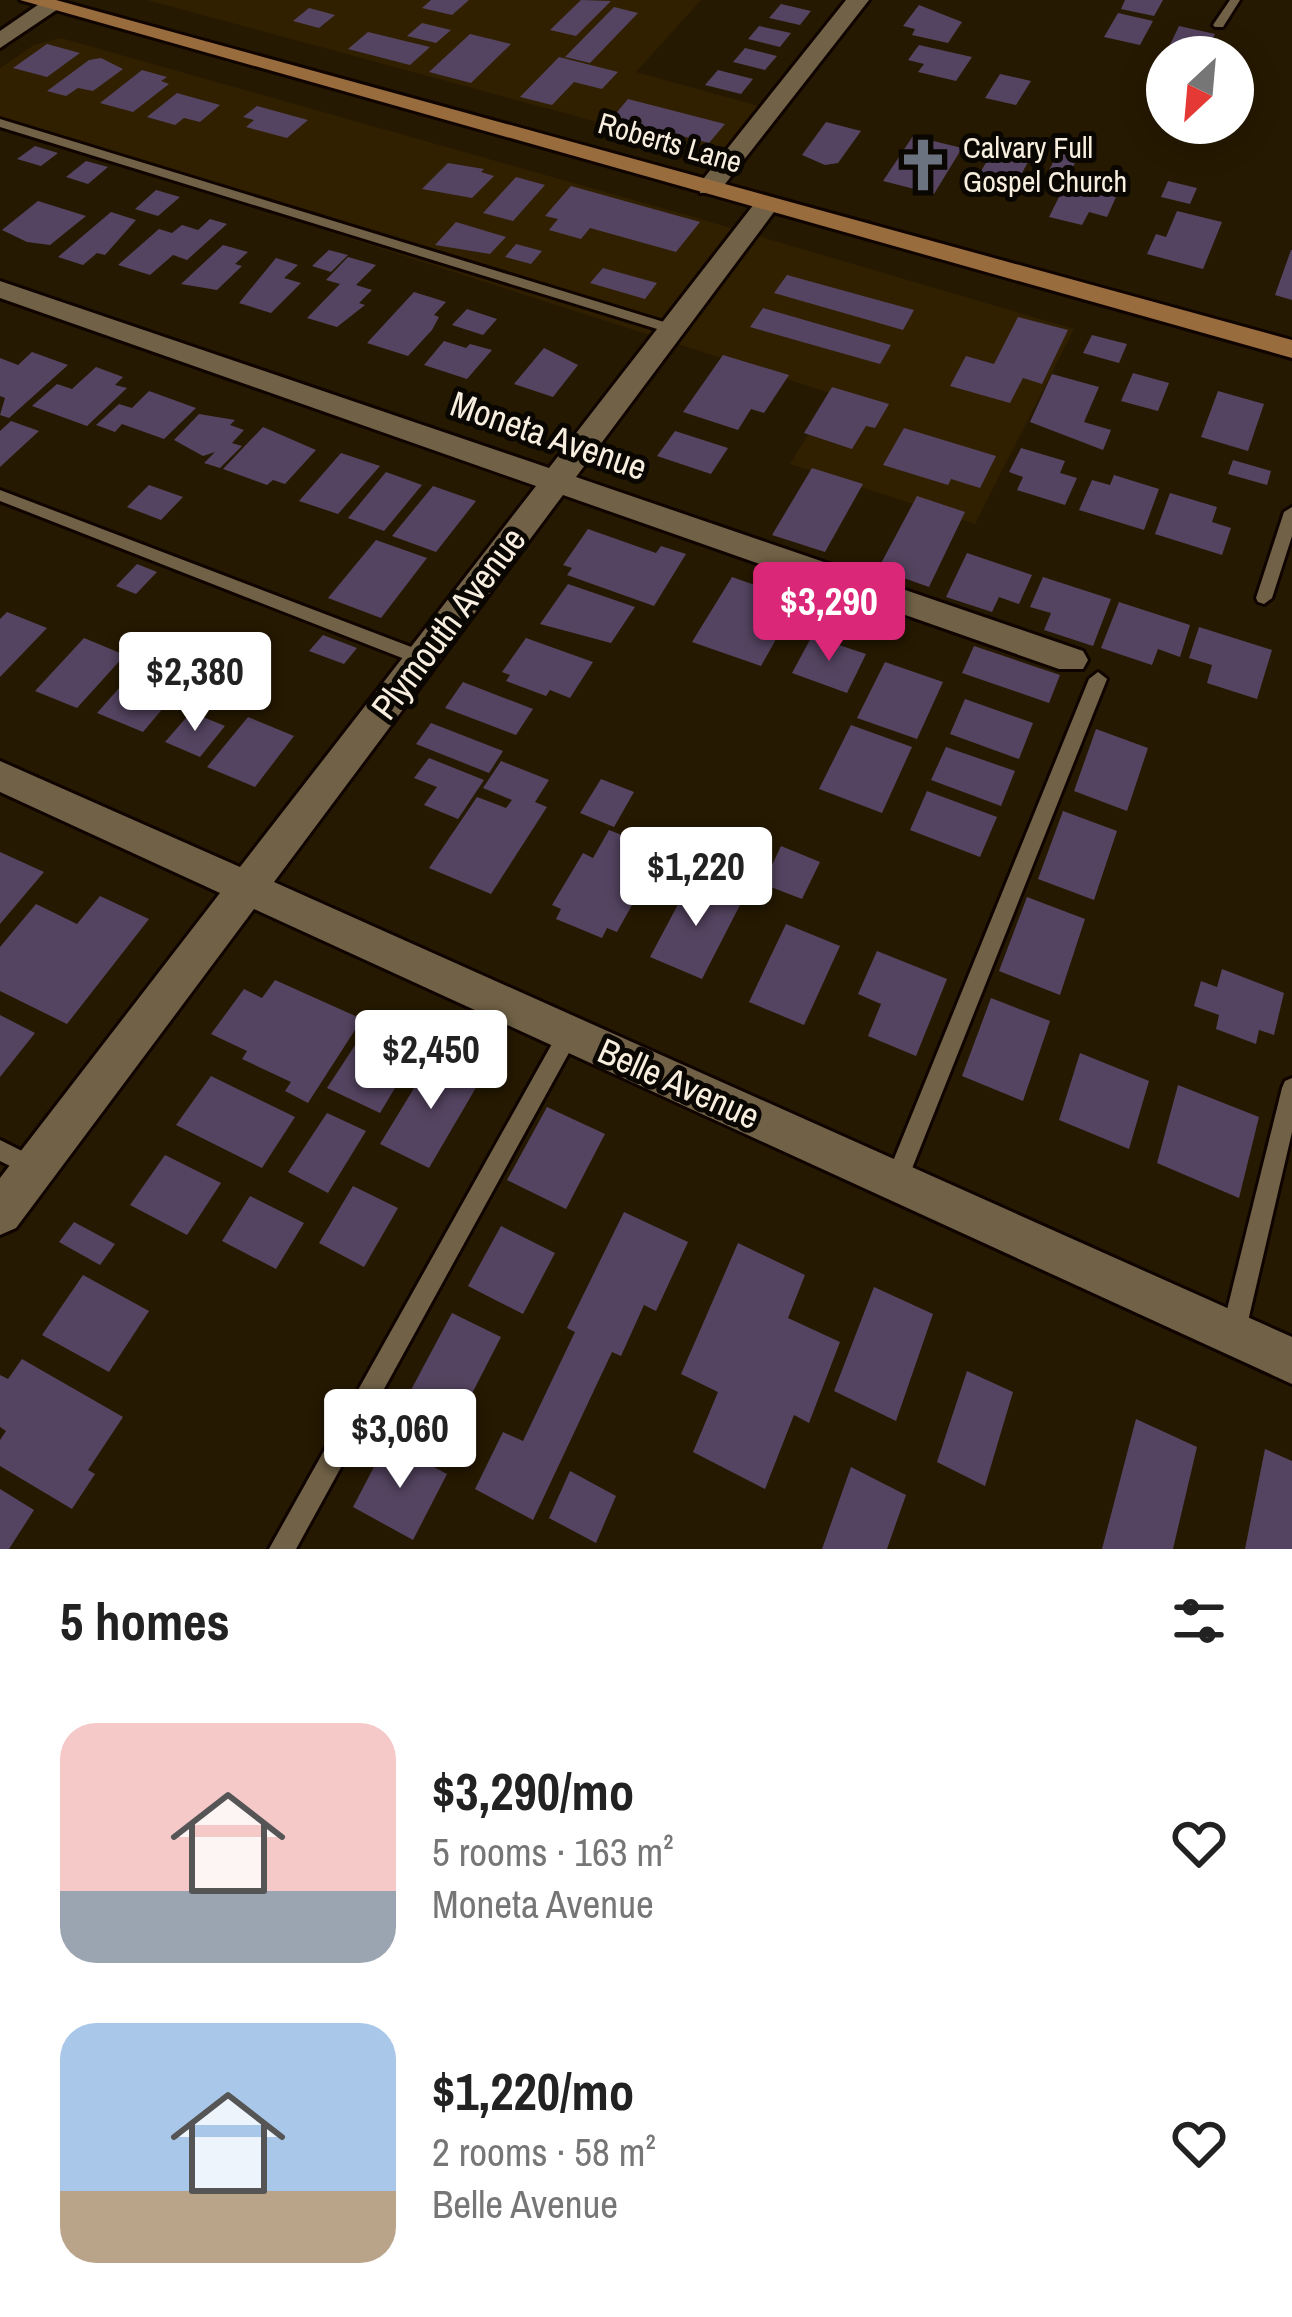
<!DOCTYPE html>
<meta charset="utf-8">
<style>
body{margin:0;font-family:"Archivo Narrow",sans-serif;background:#f6f6f6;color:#222;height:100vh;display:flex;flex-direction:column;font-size:45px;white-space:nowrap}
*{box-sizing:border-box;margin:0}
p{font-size:39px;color:#767676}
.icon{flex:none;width:66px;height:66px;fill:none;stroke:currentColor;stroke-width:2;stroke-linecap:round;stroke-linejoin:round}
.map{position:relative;height:1549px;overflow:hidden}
.details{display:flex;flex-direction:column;background:#fff;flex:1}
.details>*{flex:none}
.needle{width:78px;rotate:206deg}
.controls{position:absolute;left:1146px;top:36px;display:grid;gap:24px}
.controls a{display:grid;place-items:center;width:108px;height:108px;border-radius:50%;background:#fff;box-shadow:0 6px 30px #0003;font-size:60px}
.price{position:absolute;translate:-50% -102px;padding:0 27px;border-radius:12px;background:#fff;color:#222;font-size:39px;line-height:78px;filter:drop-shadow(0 3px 6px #0008)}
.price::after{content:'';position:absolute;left:50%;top:72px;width:36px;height:27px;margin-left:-18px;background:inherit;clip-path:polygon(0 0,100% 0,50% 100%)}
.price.on{background:#db2777;color:#fff}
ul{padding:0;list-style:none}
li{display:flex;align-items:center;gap:36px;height:300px;padding:0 60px}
li span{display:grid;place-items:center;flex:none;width:336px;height:240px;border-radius:36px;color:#555}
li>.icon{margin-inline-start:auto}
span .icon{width:144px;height:144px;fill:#fffc;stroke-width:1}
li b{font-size:51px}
h2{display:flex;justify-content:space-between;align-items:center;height:144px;padding:0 60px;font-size:51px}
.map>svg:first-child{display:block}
.built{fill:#302000}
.building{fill:#554461}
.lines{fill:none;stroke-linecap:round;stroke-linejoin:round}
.lane-casing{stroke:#0f0400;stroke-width:6}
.street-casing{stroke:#0f0400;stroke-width:6}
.secondary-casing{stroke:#0f0400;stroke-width:6}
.lane{fill:#716247;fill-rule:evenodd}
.street{fill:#716247;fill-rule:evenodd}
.secondary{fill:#996c3e;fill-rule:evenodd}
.labels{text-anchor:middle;stroke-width:10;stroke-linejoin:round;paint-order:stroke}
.far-street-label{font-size:30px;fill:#f7eedf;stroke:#0a0601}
.far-poi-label{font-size:30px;fill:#f7eedf;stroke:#0a0601;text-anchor:start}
.street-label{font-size:36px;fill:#f7eedf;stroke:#0a0601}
</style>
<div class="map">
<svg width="1292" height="1549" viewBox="0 0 1292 1549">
<rect width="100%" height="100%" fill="#261901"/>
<g class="built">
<polygon points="147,0 701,0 636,72 780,112 742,161"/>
<polygon points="61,38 690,216 1074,329 975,524 790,464 833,394 0,126 0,68 34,45"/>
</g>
<g class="building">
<polygon points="431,0 469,0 452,15 422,8"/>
<polygon points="581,0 611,1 576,36 550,30"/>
<polygon points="1125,0 1163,0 1154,16 1121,9"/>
<polygon points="781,4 811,11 800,25 769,18"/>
<polygon points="919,5 962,22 948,43 912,35 915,29 903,26"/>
<polygon points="614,7 638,13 590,63 565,57"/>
<polygon points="309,8 335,15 319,28 293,21"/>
<polygon points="1118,13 1153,21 1140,45 1104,37"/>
<polygon points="422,23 451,30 436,43 407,36"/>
<polygon points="759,26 791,33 780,47 748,39"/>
<polygon points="1179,26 1215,34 1203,57 1167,51"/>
<polygon points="368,32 430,47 410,65 348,49"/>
<polygon points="470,34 511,44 471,83 429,72"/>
<polygon points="47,44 80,53 47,77 13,68"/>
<polygon points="919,45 972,57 956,81 918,72 924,64 908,60"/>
<polygon points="745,48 777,56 765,70 733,62"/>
<polygon points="559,57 618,72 602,89 574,82 552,105 520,97"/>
<polygon points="101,58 123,69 93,91 78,88 66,96 47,91 89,60"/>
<polygon points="142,70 167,77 161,81 169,84 133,112 100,103"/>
<polygon points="718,70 753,79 741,94 705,85"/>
<polygon points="1000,74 1031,81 1016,105 985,98"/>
<polygon points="177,93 220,105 200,122 184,118 175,125 147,117"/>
<polygon points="628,99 725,124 709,143 612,118"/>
<polygon points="257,106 308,120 287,138 246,127 254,120 243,117"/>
<polygon points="826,122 861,131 838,163 825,165 802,155"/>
<polygon points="913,136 962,148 934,194 883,181"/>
<polygon points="999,140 1038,144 1017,182 980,173"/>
<polygon points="35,146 58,153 41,166 17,159"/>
<polygon points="1058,153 1078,158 1067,177 1048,172"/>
<polygon points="86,161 108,167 88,184 66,177"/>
<polygon points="448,163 484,169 481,172 494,176 472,198 422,189"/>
<polygon points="516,177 545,185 513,221 483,213"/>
<polygon points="1168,181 1197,188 1190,204 1161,197"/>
<polygon points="1065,185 1116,197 1107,217 1089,212 1082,225 1049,217"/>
<polygon points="571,186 700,222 676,252 590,228 581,239 549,230 558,219 545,216"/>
<polygon points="156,190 180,197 158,216 135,209"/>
<polygon points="38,201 86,216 50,245 27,242 2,230"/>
<polygon points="1177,211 1222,222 1203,269 1147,254 1156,234 1166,237"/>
<polygon points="111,212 136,220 105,255 97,253 83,265 58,257"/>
<polygon points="210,219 227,224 187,260 173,255 150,275 118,265 159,229 172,233 182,225 198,230"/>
<polygon points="456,222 506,237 490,254 435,245"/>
<polygon points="516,244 542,251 531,264 505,257"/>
<polygon points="223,245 248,252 235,264 242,266 217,290 181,284"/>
<polygon points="329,250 348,255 331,272 312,266"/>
<polygon points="1291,250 1292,250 1292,300 1275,295"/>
<polygon points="348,257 376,265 356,285 372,290 359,303 365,305 337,327 307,318 340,284 326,280"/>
<polygon points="276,258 298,265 284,278 301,283 271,313 239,303"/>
<polygon points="603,268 657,283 645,299 590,283"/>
<polygon points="787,275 914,310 903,330 774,293"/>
<polygon points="414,292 446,302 434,315 439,317 432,330 408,356 367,343"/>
<polygon points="763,308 891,345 880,364 750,327"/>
<polygon points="467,309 497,319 483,335 452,325"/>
<polygon points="1018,317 1068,330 1042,384 1023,378 1010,403 950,386 966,356 994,364"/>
<polygon points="1092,335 1127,344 1119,363 1083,353"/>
<polygon points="444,341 466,348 470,344 492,350 467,379 424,365"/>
<polygon points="544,348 578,365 553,397 514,384"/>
<polygon points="32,352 68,365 9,418 0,415 5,398 0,396 0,358 18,365"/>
<polygon points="723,355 789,375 764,413 751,409 738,430 683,412"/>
<polygon points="96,367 123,377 115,385 127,388 87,426 32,406 57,384 72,389"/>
<polygon points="1133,373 1169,383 1158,411 1121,401"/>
<polygon points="1052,374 1099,387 1084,422 1111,430 1103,450 1030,422"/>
<polygon points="832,387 889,404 875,428 866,426 852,449 804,433"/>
<polygon points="149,391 196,408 164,439 122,424 115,432 96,425 119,404 132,408"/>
<polygon points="1218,391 1264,404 1248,451 1201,437"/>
<polygon points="199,414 235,420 230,425 244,430 232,443 242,446 220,468 204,463 215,452 203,456 174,440"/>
<polygon points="11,421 39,431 0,467 0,431"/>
<polygon points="263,427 316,450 285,484 273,480 267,485 223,469"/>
<polygon points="904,428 996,456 980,488 951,479 948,485 883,465"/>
<polygon points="675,431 728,448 711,474 657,456"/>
<polygon points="1021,448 1065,461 1060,473 1077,478 1065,505 1017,490 1023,477 1009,472"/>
<polygon points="341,453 380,466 338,514 299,501"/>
<polygon points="1233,460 1271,471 1267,485 1228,474"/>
<polygon points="812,468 863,484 825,552 772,535"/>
<polygon points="386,472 422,485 384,531 348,518"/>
<polygon points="1114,475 1159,489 1144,530 1079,510 1092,480 1110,485"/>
<polygon points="149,485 183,497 161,520 127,507"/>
<polygon points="433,486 476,501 436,552 392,536"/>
<polygon points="1170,493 1217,507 1212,522 1231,528 1222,555 1155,534"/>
<polygon points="917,496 965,512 929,587 878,569"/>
<polygon points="588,529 656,553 661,546 686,554 654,606 567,575 572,568 563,565"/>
<polygon points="376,540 427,558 381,618 328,598"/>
<polygon points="967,553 1032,575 1019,604 999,597 992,612 946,597"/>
<polygon points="137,564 157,572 136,594 116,586"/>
<polygon points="732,577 798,600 761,666 692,642"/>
<polygon points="1043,577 1111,599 1093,646 1044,630 1051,613 1030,607"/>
<polygon points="568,584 635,607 611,643 540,624"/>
<polygon points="1119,602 1190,625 1180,657 1158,649 1152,665 1101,648"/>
<polygon points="7,612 47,628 0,677 0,619"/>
<polygon points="1199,627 1272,650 1257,699 1207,683 1212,665 1189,658"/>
<polygon points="323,635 357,648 344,664 309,651"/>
<polygon points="812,636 866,654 847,693 792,673"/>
<polygon points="84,638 125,655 77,708 35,691"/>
<polygon points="526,638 593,662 570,698 550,690 546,696 506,681 510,675 502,672"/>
<polygon points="974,646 1060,675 1049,703 962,673"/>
<polygon points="885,662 943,682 917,739 857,718"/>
<polygon points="135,670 180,688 143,732 97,713"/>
<polygon points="463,682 533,709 516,735 445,708"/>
<polygon points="965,699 1033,723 1019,759 950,734"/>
<polygon points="191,712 225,726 200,757 165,742"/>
<polygon points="248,717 294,736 255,787 207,767"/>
<polygon points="431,723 503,751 489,773 416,744"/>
<polygon points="851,725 912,747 882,813 819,789"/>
<polygon points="1096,729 1148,748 1127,811 1074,791"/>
<polygon points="946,747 1015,771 1001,806 931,780"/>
<polygon points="429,758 484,780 458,819 424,805 437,787 414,778"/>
<polygon points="501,761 549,780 535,802 547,807 491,894 429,868 477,797 506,808 512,800 483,788"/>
<polygon points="601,779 634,792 614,827 580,813"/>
<polygon points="927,791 997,817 980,857 910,830"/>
<polygon points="1063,811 1117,831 1094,900 1038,879"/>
<polygon points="609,830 662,851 617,932 607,928 602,938 556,919 561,909 552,905 583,853 593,858"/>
<polygon points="781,846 820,862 802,899 763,884"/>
<polygon points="0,852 44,872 0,924"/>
<polygon points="691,880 742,901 702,979 650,957"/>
<polygon points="100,896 149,919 67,1024 0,991 0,947 36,904 77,924"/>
<polygon points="1027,897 1085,919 1060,995 999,971"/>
<polygon points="786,924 840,946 804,1025 749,1002"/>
<polygon points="877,951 947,979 916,1056 868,1036 881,1004 858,994"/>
<polygon points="1222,969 1284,993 1274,1035 1259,1030 1256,1044 1216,1029 1219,1015 1194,1006 1201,981 1217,987"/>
<polygon points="275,980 362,1019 308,1103 285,1091 291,1082 242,1059 247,1051 211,1034 244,989 262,998"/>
<polygon points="991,998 1050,1021 1023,1101 962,1076"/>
<polygon points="0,1015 35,1033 0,1077"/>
<polygon points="365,1030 416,1053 380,1113 327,1088"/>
<polygon points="1080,1053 1149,1081 1129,1149 1059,1120"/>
<polygon points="433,1057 481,1079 429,1168 380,1144"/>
<polygon points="211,1076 295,1117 262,1168 176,1125"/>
<polygon points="1178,1085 1259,1117 1239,1198 1157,1163"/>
<polygon points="547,1107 605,1134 566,1209 507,1180"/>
<polygon points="327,1113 366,1131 328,1193 288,1172"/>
<polygon points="165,1155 221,1183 187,1235 130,1205"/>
<polygon points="353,1186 398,1208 364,1267 319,1243"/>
<polygon points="250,1196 304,1223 276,1269 222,1241"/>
<polygon points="624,1212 688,1242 656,1311 644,1305 621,1356 612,1352 533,1520 475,1489 503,1432 523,1441 575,1332 567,1328"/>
<polygon points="74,1222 115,1244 100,1265 59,1242"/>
<polygon points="501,1226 555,1253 523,1314 468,1286"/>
<polygon points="738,1243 805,1275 788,1318 840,1342 809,1423 794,1415 765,1489 693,1452 718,1392 681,1374"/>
<polygon points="83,1275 149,1311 109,1372 42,1335"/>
<polygon points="874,1287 933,1314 896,1421 834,1391"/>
<polygon points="452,1313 501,1337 445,1446 395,1420"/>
<polygon points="22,1359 123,1417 88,1470 95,1474 72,1509 0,1466 0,1440 6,1431 0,1427 0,1375 8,1379"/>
<polygon points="967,1371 1013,1392 985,1486 937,1462"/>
<polygon points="1136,1419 1197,1447 1173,1549 1102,1549"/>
<polygon points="387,1442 447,1474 413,1540 353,1507"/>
<polygon points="1265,1449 1292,1461 1292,1549 1245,1549"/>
<polygon points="851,1467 906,1495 887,1549 822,1549"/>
<polygon points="570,1471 616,1496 596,1543 549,1518"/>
<polygon points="0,1489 34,1510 9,1549 0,1549"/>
</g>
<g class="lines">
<defs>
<g id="lane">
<polygon points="1230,0 1240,0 1223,27 1215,27 1213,25"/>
<polygon points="0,119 677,326 679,329 672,333 667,332 0,127"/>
<polygon points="0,490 427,653 429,658 421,664 415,663 0,501"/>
<polygon points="1292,507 1292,536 1272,598 1264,604 1258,602 1256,598 1284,512"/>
<polygon points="1098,672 1107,679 907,1181 904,1188 896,1192 888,1188 885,1181 1089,679"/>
<polygon points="569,1024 576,1026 579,1033 576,1040 296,1549 269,1549 562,1026"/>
<polygon points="1292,1078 1292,1132 1245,1334 1241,1342 1233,1346 1225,1342 1221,1334 1282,1088 1285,1081"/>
<polygon points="0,1140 42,1161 45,1168 42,1175 34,1178 0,1161"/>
</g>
<g id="street">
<polygon points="45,0 64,5 0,48 0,31"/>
<polygon points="846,0 869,0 718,193 700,193 700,183"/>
<polygon points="767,196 780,204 576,477 1083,651 1088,660 1083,669 1059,669 563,495 274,882 1292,1337 1292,1384 254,909 16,1228 0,1235 0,1178 220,893 0,792 0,761 240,867 536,486 0,298 0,281 549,468 758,199"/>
</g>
<polygon id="secondary" points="20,0 56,0 1292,340 1292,358"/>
</defs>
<use href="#lane" class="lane-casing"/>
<use href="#street" class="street-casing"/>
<use href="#secondary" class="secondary-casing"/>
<use href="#lane" class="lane"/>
<use href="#street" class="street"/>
<use href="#secondary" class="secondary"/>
</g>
<defs>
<symbol id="church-bare" viewBox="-9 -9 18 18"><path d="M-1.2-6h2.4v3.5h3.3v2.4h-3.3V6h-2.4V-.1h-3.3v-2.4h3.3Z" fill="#6b7280" stroke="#0a0601" stroke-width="2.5" paint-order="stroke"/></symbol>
</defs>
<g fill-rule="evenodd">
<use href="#church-bare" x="885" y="127" width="76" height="76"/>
</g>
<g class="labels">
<g class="far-street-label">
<text transform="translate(670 143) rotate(16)" y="10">Roberts Lane</text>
</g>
<g class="far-poi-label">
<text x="963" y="158">Calvary Full<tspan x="963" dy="34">Gospel Church</tspan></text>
</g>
<g class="street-label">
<text transform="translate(549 435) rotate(19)" y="13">Moneta Avenue</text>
<text transform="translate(448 623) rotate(-53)" y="13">Plymouth Avenue</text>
<text transform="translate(679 1083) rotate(24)" y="13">Belle Avenue</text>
</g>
</g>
</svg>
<div class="controls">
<a><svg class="needle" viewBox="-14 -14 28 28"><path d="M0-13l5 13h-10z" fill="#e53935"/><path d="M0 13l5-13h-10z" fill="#767676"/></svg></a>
</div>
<b class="price on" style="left:829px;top:664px">$3,290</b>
<b class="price" style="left:195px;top:734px">$2,380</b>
<b class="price" style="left:696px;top:929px">$1,220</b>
<b class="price" style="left:431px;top:1112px">$2,450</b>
<b class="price" style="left:400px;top:1491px">$3,060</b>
</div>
<section class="details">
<h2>5 homes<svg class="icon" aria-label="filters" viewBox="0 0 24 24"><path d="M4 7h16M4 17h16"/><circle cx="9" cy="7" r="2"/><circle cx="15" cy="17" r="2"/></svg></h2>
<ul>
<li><span style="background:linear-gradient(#f6c9c9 70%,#9aa5b1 0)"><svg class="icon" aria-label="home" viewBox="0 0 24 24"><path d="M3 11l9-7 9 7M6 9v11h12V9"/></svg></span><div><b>$3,290/mo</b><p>5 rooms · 163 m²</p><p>Moneta Avenue</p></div><svg class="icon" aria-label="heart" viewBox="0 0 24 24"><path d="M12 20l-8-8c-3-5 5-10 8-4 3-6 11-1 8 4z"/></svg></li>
<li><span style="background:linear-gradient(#a9c7e8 70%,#b9a48a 0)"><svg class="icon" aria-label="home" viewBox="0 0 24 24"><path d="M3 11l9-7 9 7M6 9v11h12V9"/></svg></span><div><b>$1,220/mo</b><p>2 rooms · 58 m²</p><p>Belle Avenue</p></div><svg class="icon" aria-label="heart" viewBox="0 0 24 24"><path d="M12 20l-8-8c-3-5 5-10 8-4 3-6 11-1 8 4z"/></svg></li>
</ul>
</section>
